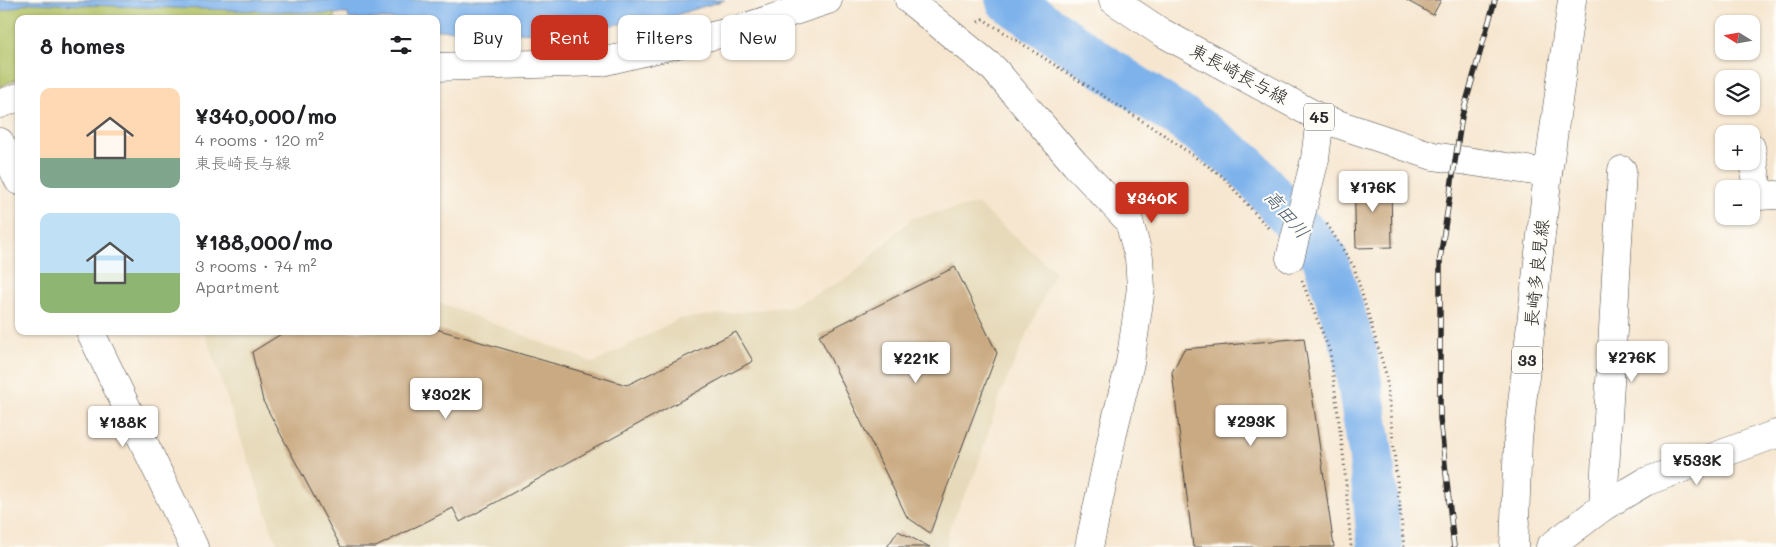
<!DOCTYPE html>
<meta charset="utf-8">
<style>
body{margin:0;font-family:Mali,"Klee One",sans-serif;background:#f6f6f6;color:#202124;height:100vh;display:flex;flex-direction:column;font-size:19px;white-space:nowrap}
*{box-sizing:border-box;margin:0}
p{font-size:16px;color:#757577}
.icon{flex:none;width:28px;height:28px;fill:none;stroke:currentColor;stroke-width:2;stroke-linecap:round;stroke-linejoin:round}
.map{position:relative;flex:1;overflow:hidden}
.drawer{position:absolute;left:15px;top:15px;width:425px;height:320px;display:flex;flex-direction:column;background:#fff;border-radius:10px;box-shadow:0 1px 4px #0004}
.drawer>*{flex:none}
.hud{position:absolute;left:455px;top:15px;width:475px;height:45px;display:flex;gap:10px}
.needle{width:32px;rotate:281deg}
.fabs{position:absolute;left:1715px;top:15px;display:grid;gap:10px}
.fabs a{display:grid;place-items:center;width:45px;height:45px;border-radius:10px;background:#fff;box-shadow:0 1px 4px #0004;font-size:25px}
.price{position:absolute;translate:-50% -42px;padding:0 11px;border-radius:5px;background:#fff;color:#222;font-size:16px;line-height:32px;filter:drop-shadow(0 1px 2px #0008)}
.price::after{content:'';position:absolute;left:50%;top:30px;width:15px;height:11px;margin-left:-8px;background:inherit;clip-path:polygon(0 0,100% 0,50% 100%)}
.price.selected{background:#c8321e;color:#fff}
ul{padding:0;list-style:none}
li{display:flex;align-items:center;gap:15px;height:125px;padding:0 25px}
li span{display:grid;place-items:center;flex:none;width:140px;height:100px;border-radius:10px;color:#555}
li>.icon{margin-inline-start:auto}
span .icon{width:60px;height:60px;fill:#fffc;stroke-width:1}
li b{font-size:21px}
h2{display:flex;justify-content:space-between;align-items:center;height:60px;padding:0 25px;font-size:21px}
.chip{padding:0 18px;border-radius:10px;background:#fff;box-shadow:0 1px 4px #0004;font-size:18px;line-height:45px}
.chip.selected{background:#c8321e;color:#fff}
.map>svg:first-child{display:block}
.built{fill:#e6daba}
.green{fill:#b1c163;stroke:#6e7647}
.water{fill:#7eb2eb;stroke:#546e8b}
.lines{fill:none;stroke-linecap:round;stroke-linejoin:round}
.river{stroke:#7eb2eb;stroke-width:45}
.building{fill:#caaa82}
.minor-casing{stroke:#494744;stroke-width:29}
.major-casing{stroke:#494744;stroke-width:29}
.path{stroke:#494744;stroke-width:3;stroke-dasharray:1 4;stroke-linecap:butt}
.minor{stroke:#fff;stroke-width:28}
.major{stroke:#fff;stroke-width:28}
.rail-casing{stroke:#2b2b2b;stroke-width:5.5}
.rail{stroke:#fdfcf7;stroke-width:4;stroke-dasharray:11;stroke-linecap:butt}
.labels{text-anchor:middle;stroke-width:4;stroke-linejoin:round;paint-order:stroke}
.shield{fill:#fdfcf7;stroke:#6a6a68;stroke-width:1}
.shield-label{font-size:16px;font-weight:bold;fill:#2b2b2b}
.street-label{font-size:18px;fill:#2b2b2b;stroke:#fdfcf7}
.water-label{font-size:19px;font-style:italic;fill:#485a6e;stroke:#fdfcf7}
</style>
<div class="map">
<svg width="1776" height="547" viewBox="0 0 1776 547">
<rect width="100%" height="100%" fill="#fdfcf7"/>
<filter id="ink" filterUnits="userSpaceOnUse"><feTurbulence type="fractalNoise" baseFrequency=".02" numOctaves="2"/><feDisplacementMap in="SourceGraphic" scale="10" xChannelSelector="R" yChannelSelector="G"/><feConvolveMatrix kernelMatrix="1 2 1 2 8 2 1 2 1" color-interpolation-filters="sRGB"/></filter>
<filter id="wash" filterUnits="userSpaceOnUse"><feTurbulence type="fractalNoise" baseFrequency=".0096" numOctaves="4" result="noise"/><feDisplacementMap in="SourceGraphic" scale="20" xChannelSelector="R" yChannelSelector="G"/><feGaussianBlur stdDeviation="1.12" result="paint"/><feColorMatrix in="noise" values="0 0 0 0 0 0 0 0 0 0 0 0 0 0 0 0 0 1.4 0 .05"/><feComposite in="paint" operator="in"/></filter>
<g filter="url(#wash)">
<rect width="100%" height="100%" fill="#f6e6cf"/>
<polygon class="built" points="977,204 1055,271 1000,395 976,471 949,529 947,547 278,547 204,331 436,331 436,301 594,363 678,319 793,306 851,276 912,218"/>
<polygon class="green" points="0,0 334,0 335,19 19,19 19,78 0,87"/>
<polygon class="water" points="0,0 725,0 666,18 549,33 436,30 436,19 349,19 348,14 29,3 0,12"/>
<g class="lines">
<polyline class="river" points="1008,0 1116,75 1186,121 1244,164 1324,256 1354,348 1371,455 1380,547"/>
</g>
<g id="blocks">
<g class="building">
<polygon points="1406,0 1441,0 1433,15"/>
<polygon points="1391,178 1392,247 1356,248 1354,179"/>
<polygon points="955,267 997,353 930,533 907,517 819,335"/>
<polygon points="436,329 627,385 736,332 753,361 460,522 453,508 376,547 341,547 263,401 252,352 286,331 436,331"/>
<polygon points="1304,338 1334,547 1193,547 1172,372 1184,349"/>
<polygon points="898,531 930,547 887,547"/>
</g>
</g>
</g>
<g filter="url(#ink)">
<use href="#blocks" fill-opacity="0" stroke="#494744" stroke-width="1"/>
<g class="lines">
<defs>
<g id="minor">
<polyline points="909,0 994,69 1075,164 1129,221 1139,258 1141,288 1130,363 1114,428 1089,547"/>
<polyline points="0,142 19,181"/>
<polyline points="1751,147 1759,196 1776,195"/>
<polyline points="1290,258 1315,159 1320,118"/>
<polyline points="90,331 194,547"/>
<polyline points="1603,507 1645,482 1776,434"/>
<polyline points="1550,547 1603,507 1622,170"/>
</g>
<g id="major">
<polyline points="1113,0 1161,32 1320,118 1433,156 1548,173"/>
<polyline points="436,67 602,62 737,30 828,0"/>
<polyline points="0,104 19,97"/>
<polyline points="1514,547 1518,439 1548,173 1572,0"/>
</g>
</defs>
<use href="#minor" class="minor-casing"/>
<use href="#major" class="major-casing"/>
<g class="path">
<polyline points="978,22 983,19 1164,135 1222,176 1270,230"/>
<polyline points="1327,224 1354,267 1386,374 1404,547"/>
<polyline points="1302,281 1330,352 1344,461 1351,547"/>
</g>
<use href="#minor" class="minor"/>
<use href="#major" class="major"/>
<defs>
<polyline id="rail" points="1454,547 1440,418 1440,259 1462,116 1495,0"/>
</defs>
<use href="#rail" class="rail-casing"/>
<use href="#rail" class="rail"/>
</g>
</g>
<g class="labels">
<g class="shield">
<rect x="1304" y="103.5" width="30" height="27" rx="4"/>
<rect x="1512" y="346.5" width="30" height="27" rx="4"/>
</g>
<g class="shield-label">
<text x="1319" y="123">45</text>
<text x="1527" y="366">33</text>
</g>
<g class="street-label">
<text transform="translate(1239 74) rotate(28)" y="6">東長崎長与線</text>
<text transform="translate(1537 273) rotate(-84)" y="6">長崎多良見線</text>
</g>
<g class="water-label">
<text transform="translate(1287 214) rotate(49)" y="7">高田川</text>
</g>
</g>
</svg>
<div class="fabs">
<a><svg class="needle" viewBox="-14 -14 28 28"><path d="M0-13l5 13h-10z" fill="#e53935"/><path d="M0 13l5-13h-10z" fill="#757577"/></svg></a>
<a><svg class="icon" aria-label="layers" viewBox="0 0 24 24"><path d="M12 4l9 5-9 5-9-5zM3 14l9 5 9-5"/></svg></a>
<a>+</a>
<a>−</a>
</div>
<b class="price" style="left:1373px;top:213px">¥176K</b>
<b class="price selected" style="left:1152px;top:224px">¥340K</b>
<b class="price" style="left:1632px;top:383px">¥276K</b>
<b class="price" style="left:916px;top:384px">¥221K</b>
<b class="price" style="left:446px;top:420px">¥302K</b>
<b class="price" style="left:1251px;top:447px">¥293K</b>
<b class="price" style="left:123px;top:448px">¥188K</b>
<b class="price" style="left:1697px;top:486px">¥533K</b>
<div class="hud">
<a class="chip">Buy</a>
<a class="chip selected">Rent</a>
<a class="chip">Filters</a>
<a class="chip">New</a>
</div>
<section class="drawer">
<h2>8 homes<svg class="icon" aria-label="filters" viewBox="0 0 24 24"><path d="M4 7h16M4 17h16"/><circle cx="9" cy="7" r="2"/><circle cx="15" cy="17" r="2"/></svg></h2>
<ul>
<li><span style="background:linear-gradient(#ffd9b3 70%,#7fa58c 0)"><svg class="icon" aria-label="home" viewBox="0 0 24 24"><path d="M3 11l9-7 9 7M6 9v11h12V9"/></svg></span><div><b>¥340,000/mo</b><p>4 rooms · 120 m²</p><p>東長崎長与線</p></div></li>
<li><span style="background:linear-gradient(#bfe0f5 60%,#8fb573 0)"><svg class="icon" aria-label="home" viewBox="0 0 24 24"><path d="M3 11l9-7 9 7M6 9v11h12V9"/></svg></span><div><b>¥188,000/mo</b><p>3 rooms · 74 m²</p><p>Apartment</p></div></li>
</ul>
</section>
</div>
